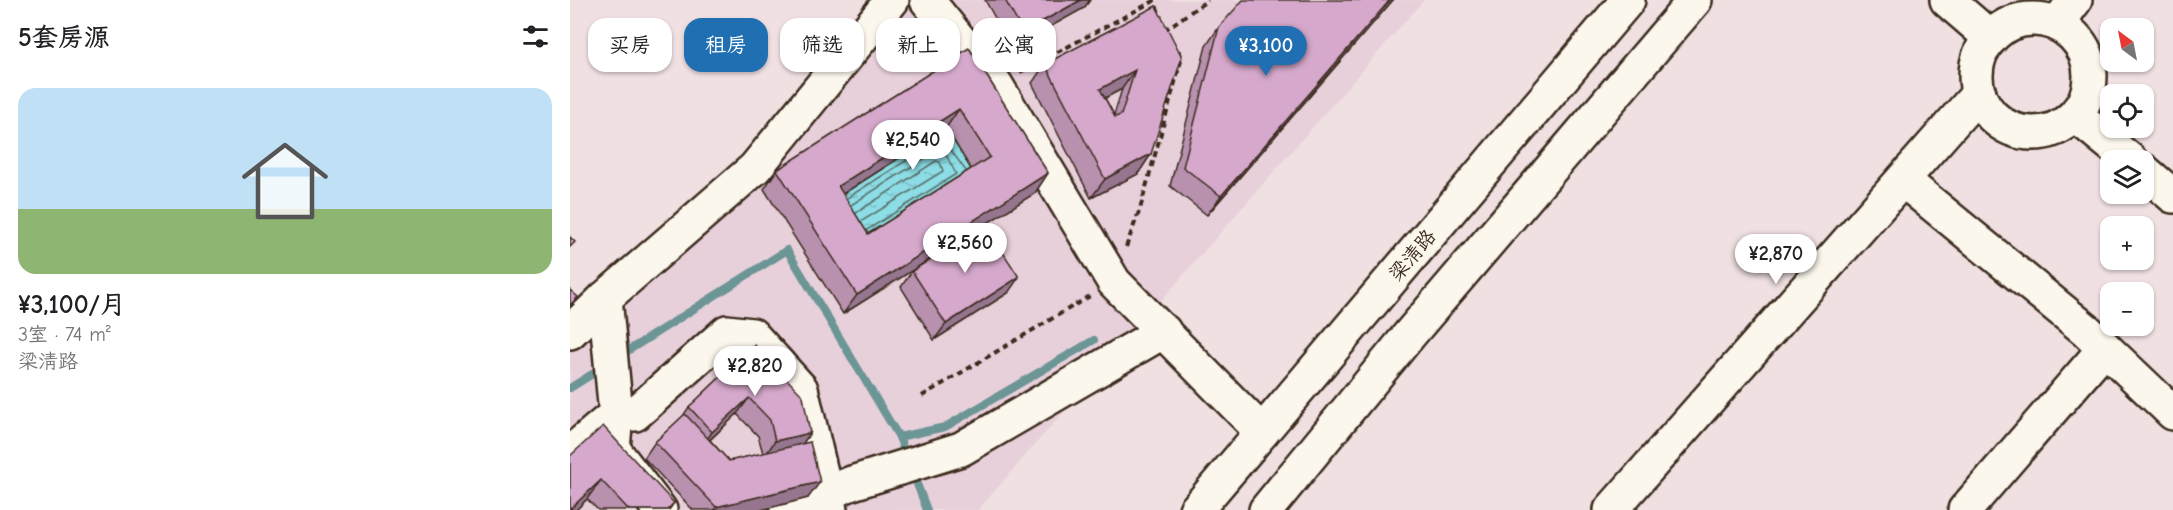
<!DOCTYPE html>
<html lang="zh">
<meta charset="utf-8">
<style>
body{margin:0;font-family:"Comic Neue","LXGW WenKai TC",sans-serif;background:#f2f2f2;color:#202124;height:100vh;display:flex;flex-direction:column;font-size:22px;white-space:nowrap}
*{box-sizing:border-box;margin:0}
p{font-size:20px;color:#757577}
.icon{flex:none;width:33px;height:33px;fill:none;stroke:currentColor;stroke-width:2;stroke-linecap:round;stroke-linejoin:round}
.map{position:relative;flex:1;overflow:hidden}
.sheet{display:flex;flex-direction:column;background:#fff;width:570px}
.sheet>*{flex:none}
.hud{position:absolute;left:18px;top:18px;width:570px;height:54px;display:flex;gap:12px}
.needle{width:39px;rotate:328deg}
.tools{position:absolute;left:1530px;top:18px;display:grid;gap:12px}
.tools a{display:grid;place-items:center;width:54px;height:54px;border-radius:12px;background:#fff;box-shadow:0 2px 4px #0004;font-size:30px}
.price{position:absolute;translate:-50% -51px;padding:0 14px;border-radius:21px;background:#fff;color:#222;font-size:20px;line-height:39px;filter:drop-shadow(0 2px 3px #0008)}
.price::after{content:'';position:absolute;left:50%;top:36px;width:18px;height:14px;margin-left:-9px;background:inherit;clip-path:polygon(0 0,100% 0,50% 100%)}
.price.active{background:#1f6fb2;color:#fff}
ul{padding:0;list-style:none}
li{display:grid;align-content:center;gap:12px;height:318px;padding:0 18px}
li+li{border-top:2px solid #e0e0e0}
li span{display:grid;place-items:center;height:186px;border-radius:18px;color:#555}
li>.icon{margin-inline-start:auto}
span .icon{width:108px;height:108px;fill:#fffc;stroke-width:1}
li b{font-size:26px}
h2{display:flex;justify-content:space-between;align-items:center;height:72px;padding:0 18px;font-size:26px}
.chip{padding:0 21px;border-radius:18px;background:#fff;box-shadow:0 2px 4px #0004;font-size:21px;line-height:54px}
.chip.active{background:#1f6fb2;color:#fff}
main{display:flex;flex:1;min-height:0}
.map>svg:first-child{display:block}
.built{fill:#e8d0db}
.water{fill:url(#water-ripples);stroke:#6c9595;stroke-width:1.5}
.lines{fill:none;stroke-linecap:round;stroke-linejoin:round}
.shore{stroke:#5b726e;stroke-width:1.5}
.stream{stroke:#6c9595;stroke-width:8}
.minor-casing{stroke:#3b2a1e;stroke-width:38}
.major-casing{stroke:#3b2a1e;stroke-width:38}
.path{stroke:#3b2a1e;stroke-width:4;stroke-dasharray:6 4.5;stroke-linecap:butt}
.minor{stroke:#fbf7ec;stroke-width:33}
.major{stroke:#fbf7ec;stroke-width:33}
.wall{fill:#b891af;stroke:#3b2a1e;stroke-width:1.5;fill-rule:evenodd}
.shaded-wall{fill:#96768f;stroke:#3b2a1e;stroke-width:1.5}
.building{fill:#d6a9cc;stroke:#3b2a1e;stroke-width:1.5;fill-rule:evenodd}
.labels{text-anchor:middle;stroke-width:5;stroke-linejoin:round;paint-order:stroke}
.street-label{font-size:20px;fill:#3b2a1e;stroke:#fbf7ec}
</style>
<main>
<section class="sheet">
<h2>5套房源<svg class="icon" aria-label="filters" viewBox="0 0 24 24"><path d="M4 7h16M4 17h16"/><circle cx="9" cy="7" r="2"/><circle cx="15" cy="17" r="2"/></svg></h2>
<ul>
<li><span style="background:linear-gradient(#bfe0f5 65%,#8fb573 0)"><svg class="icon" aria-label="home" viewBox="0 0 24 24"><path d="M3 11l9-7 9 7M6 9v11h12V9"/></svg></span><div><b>¥3,100/月</b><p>3室 · 74 m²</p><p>梁清路</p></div></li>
</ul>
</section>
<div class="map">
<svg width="1603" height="510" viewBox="0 0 1603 510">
<defs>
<pattern id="water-ripples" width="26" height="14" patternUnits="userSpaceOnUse" patternTransform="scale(1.5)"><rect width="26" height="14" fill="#8cdde5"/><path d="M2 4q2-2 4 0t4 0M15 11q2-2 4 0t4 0" fill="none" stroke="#7abec4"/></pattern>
</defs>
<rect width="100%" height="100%" fill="#f0e0e2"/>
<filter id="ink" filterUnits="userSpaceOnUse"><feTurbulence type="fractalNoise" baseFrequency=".0167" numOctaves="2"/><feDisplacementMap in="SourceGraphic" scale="12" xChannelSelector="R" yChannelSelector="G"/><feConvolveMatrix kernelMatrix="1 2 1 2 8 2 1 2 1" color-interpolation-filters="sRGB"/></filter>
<g filter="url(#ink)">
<polygon class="built" points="299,0 854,0 408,510 0,510 0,325 166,164"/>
<polygon class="water" points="376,128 406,177 285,254 254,206"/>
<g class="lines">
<g class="shore">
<polyline points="277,198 372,138 396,171"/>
<polyline points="281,205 369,149 373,149 386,174 297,230"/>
<polyline points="286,213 366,161 370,162 373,171 292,221"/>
</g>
<g class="stream">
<polyline points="48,357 217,250 329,437 337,458"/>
<polyline points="0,388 35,366"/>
<polyline points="329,437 375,427 524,340"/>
<polyline points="342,471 357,510"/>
</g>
<defs>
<g id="minor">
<polyline points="357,0 426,85 544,282 692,432"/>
<polyline points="1377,0 1421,38"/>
<circle cx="1463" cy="76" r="57"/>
<polyline points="1487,24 1505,0"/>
<polyline points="1505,115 1560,160"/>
<polyline points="1574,171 1603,196"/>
<polyline points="1333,180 1516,330 1603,413"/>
<polyline points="35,298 46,414 43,449 90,510"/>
<polyline points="0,332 35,298 185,168 322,0"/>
<polyline points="0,453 46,414 65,414 157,332 182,335 231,389 260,510"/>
<polyline points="217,510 282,483 391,449 594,331"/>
<polyline points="1041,510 1409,93"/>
<polyline points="1395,510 1535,348"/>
</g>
<g id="major">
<polyline points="626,510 1058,0"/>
<polyline points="696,510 840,334 1125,0"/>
</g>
</defs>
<use href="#minor" class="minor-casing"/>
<use href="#major" class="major-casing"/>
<g class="path">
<polyline points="597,31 596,29 638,0"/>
<polyline points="450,72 584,1 591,17"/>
<polyline points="556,247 570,209 612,57 607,48"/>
<polyline points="352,396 520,296"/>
</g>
<use href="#minor" class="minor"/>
<use href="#major" class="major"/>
</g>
<g class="wall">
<polygon points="415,0 520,0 514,8 442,48"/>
<polygon points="823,0 637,215 600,186 636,46 649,27"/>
<path d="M586,6l-5,148 -13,20 -47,24 -59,-115 13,-19zM552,89l-8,26 -9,-17z"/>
<path d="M399,48l79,125 -13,20 -192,121 -79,-125 13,-19zM376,128l25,41 -103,65 -26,-40z"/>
<polygon points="342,271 438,293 364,340 331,287"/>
<path d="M184,345l56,88 -7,10 5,55 -47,12h-68l-49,-52 11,-16 28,-26 6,-9zM167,414l21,22 5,17 -34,8 -19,-21z"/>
<polygon points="0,456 104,503 99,510 28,510 17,499 6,510 0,510"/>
</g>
<g class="shaded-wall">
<polygon points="511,0 520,0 514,8 442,48 453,32"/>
<polygon points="820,0 823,0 637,215 651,196"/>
<polygon points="565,70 552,89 516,108 530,89"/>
<polygon points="389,109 376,128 254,206 268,186"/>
<polygon points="581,154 568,174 521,198 535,179"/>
<polygon points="478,173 465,193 273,314 287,295"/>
<polygon points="449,277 438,293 364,340 376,324"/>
<polygon points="179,398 167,414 131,448 142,432"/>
<polygon points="240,433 229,449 194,457 205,441"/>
<polygon points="31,480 17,499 6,510 0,510 0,509"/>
<polygon points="250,482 238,498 191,510 145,510 146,507"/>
</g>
<g class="building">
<polygon points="435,0 511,0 453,32"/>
<polygon points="673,0 820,0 651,196 613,167 649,27"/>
<path d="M586,6l26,51 -31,97 -46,25 -60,-115zM565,70l-14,45 -6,2 -15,-28z"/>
<path d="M399,48l79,125 -191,122 -80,-125zM389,109l31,48 -122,77 -30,-48z"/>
<polygon points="415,225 449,277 376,324 342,271"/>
<polygon points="0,237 5,242 0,247"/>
<polygon points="0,290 8,297 0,305"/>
<polygon points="184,345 233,396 240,433 205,441 200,420 179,398 142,432 119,407"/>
<polygon points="115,414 159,461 240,442 250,482 146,507 85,442"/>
<polygon points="33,426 104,503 97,510 59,510 31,480 0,509 0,456"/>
</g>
</g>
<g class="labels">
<g class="street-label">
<text transform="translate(842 255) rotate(-50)" y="7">梁清路</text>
</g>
</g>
</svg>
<div class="tools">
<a><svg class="needle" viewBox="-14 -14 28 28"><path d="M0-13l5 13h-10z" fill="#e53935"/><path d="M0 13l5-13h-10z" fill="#757577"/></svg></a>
<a><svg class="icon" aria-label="locate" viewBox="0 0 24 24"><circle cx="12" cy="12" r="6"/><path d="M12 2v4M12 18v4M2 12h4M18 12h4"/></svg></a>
<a><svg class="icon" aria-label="layers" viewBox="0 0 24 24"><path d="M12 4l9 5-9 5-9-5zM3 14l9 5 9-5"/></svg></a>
<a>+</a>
<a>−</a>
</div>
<b class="price active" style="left:696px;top:77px">¥3,100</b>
<b class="price" style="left:343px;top:171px">¥2,540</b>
<b class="price" style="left:395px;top:274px">¥2,560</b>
<b class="price" style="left:1206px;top:285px">¥2,870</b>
<b class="price" style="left:185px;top:397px">¥2,820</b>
<div class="hud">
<a class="chip">买房</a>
<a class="chip active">租房</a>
<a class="chip">筛选</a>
<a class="chip">新上</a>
<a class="chip">公寓</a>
</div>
</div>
</main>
